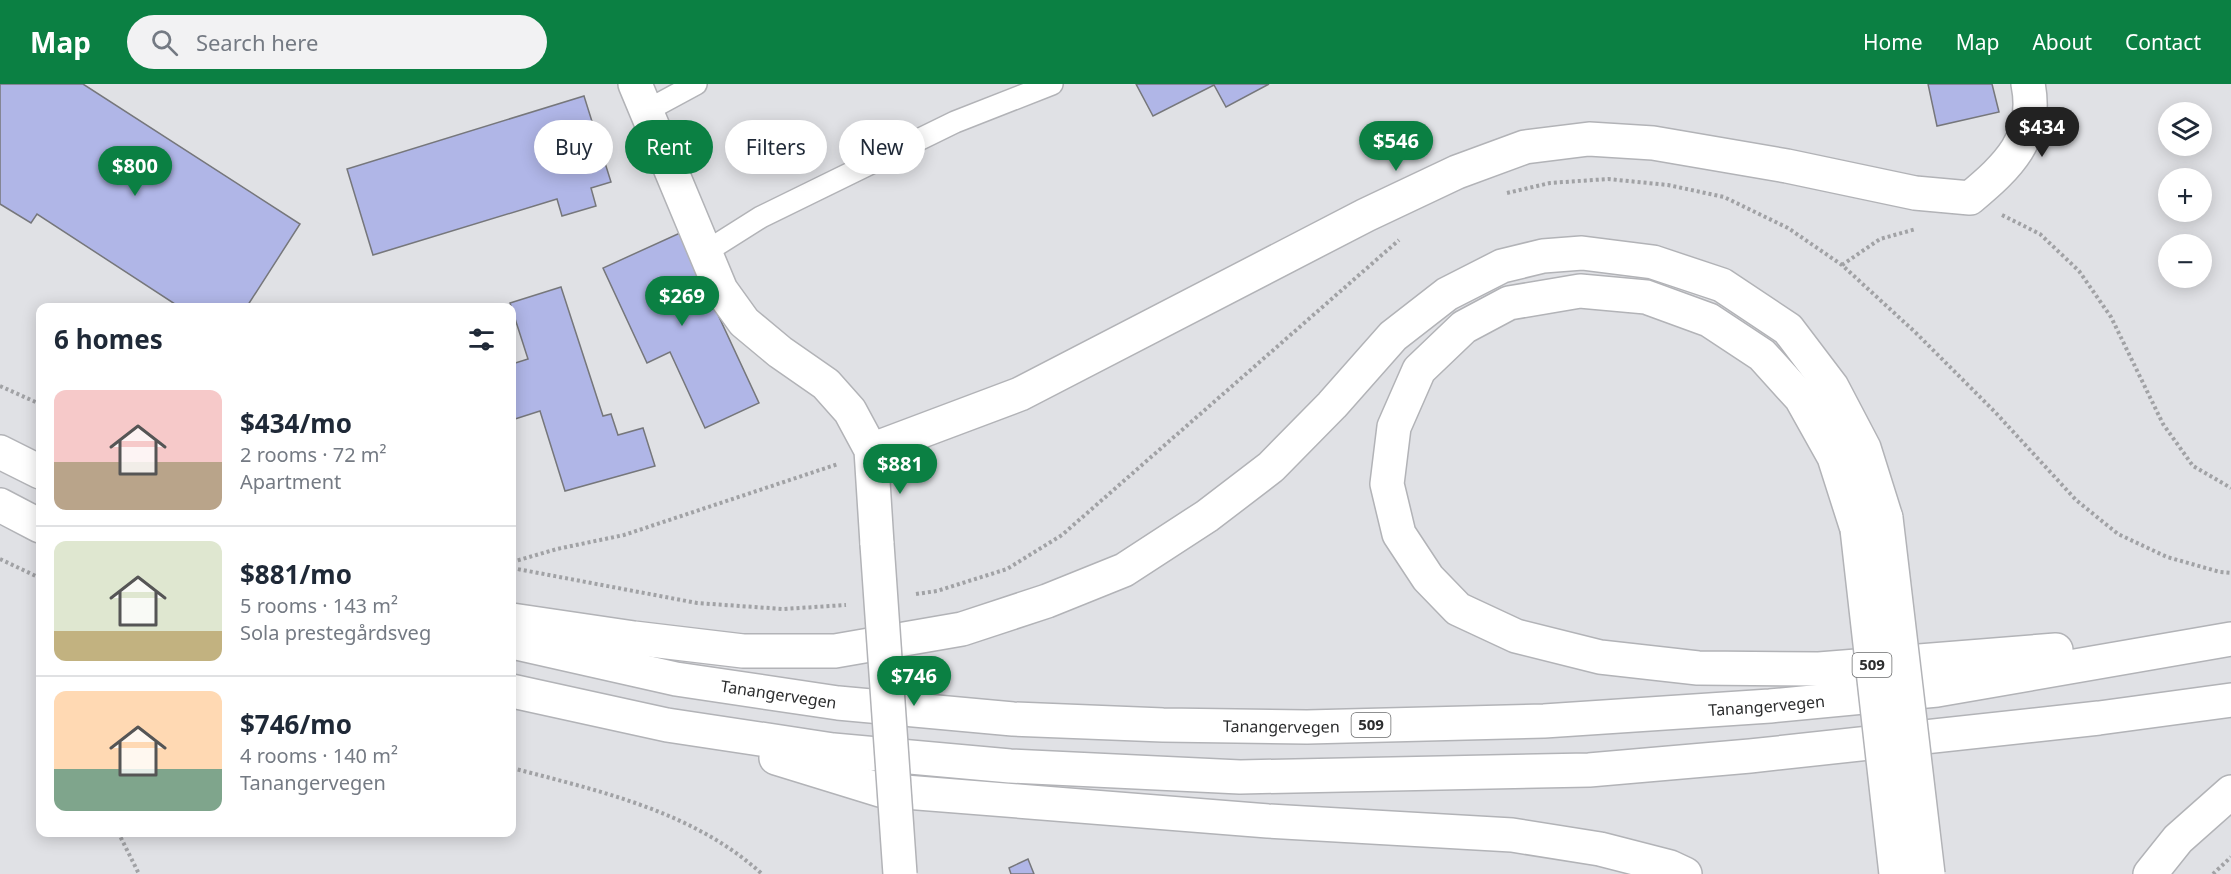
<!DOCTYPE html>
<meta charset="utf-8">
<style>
body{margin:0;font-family:"Noto Sans",sans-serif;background:#f2f2f3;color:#1f2937;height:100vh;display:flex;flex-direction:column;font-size:22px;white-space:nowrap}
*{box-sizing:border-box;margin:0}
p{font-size:20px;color:#747a83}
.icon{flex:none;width:33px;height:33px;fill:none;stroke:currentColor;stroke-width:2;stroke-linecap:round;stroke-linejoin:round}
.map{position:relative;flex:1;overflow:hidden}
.panel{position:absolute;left:36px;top:219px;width:480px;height:534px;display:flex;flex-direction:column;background:#fff;border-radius:12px;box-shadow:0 3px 15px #0003}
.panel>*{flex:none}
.top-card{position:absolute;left:534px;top:36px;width:570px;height:54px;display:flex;gap:12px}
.controls{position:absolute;left:2158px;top:18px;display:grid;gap:12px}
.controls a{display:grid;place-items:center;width:54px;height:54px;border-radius:50%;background:#fff;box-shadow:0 3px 15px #0003;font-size:30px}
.price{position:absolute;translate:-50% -51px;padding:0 14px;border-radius:21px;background:#0b8043;color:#fff;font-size:20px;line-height:39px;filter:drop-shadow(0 2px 3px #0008)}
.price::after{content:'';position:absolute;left:50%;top:36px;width:18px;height:14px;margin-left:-9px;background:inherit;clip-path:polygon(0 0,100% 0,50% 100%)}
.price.active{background:#222;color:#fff}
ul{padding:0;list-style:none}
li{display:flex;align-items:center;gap:18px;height:150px;padding:0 18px}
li+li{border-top:2px solid #e0e1e3}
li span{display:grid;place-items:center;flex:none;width:168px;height:120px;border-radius:12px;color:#555}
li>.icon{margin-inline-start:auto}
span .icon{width:72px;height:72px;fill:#fffc;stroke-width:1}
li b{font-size:26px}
h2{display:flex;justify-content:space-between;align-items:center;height:72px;padding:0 18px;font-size:26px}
.pill{padding:0 21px;border-radius:27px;background:#fff;box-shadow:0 3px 15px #0003;font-size:21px;line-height:54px}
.pill.active{background:#0b8043;color:#fff}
header{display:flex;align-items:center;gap:36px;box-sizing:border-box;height:84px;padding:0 30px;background:#0b8043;color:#fff}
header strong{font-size:28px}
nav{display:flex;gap:33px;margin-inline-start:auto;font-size:21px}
.search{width:420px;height:54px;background:#f2f2f3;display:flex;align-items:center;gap:15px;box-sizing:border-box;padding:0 21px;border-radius:33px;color:#747a83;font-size:22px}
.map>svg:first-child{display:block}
.building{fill:#b0b6e7;stroke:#76777b;stroke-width:1.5}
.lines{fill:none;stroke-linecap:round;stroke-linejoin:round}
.lane-casing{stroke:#b2b3b7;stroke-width:24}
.street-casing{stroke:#b2b3b7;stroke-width:36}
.highway-casing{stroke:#b2b3b7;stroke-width:36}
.path{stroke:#a1a2a5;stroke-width:4;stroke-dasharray:3 3;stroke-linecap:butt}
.lane{stroke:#fff;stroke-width:21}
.street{stroke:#fff;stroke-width:33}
.highway{stroke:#fff;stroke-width:33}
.street-bridge-casing{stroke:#b2b3b7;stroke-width:36;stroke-linecap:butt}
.highway-bridge-casing{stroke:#b2b3b7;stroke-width:36;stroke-linecap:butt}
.street-bridge{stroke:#fff;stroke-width:33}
.highway-bridge{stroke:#fff;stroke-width:33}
.labels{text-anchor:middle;stroke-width:4.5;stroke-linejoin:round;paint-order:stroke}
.shield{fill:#fff;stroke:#6b6c6d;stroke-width:1.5}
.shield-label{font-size:15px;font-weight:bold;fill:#2c2d2e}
.street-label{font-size:16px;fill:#2c2d2e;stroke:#fff}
</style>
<header>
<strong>Map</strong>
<div class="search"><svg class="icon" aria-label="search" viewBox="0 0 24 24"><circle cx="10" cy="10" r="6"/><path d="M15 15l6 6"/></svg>Search here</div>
<nav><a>Home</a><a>Map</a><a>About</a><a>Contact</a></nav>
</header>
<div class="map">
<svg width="2231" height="790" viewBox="0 0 2231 790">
<rect width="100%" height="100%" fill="#e0e1e5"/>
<g class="building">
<polygon points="0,0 83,0 300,140 246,224 181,224 37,130 31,139 0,120"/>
<polygon points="1136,0 1269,0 1226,23 1214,1 1153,32"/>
<polygon points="1928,0 1992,0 1999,28 1937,42"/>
<polygon points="584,12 611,98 591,104 596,122 562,132 557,115 373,171 347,85"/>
<polygon points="680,149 759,319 705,344 670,268 647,279 603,184"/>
<polygon points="561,203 603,332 611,330 618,351 643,344 655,382 565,407 540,327 512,336 512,280 528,275 510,219"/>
<polygon points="1028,775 1034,790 1011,790 1009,784"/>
</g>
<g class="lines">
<defs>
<g id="lane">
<polyline points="646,27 696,0"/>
<polyline points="704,169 761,133 955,38 1052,0"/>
</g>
<g id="street">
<polyline points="635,0 721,206 744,238 780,268 826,300 850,327 871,366 877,460"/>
<path d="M871,366l149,-56 346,-179 91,-43 68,-25 64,-8 64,4 134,23 128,27 55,5c37,-31 69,-60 58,-114"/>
</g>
<g id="highway">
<polyline points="0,368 40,388"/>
<polyline points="0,421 40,442"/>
<polyline points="1857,445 1834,373 1801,314 1762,271 1709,236 1646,213 1580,207 1509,219 1464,243 1419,286 1394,343 1387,400 1399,450 1428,494 1458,525 1516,552 1600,573 1698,584 1819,585 2056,566"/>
<polyline points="512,536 634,554 743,567 835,567 962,545 1047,517 1124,486 1207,432 1271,383 1332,321 1393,252 1447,210 1502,182 1543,172 1582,169 1653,178 1722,201 1788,245 1832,303 1864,364 1886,434"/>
<path id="s1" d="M512,558l164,37 162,24 175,16 150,6 144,2 237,-6 226,-15 167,-16 294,-51"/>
<polyline points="512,607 667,641 833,666 1010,682 1240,693 1589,686 1750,672 2099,634 2231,616"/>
<polyline points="776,674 880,706 1268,737 1512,751 1600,765 1670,783 1685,790"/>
<polyline points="2150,790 2178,755 2231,708"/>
</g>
</defs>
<use href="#lane" class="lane-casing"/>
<use href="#street" class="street-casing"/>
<use href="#highway" class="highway-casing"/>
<g class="path">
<polyline points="1507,109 1550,99 1608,95 1668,101 1724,113 1788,144 1842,181 1916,249 1995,328 2076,416 2118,450 2167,473 2220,488 2231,489"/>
<polyline points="2002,131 2040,150 2079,187 2111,233 2163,340 2193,382 2231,404"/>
<polyline points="1842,181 1880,155 1916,145"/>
<polyline points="0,302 40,320"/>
<polyline points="0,475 40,494"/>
<polyline points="512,478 557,465 624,451 838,380"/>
<polyline points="512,484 697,519 783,525 846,521"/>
<polyline points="916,510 937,507 1007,485 1062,451 1399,156"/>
<path d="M512,684c87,23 181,43 250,106"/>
<polyline points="118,748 139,790"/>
<polyline points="2213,790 2231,773"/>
</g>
<use href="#lane" class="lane"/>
<use href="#street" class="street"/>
<use href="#highway" class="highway"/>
<defs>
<polyline id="street-bridge" points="877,460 900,790"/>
<g id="highway-bridge">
<polyline points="1886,434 1928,790"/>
<polyline points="1857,445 1896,790"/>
</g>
</defs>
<use href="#street-bridge" class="street-bridge-casing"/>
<use href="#highway-bridge" class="highway-bridge-casing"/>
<use href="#street-bridge" class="street-bridge"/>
<use href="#highway-bridge" class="highway-bridge"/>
</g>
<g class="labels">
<g class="shield">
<rect x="1852.5" y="569" width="39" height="24" rx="4.5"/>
<rect x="1351.5" y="629" width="39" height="24" rx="4.5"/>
</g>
<g class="shield-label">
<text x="1872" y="586">509</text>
<text x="1371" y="646">509</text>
</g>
<g class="street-label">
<text dy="6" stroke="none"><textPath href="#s1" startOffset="272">Tanangervegen</textPath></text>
<text dy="6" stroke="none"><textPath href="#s1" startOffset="1262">Tanangervegen</textPath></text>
<text dy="6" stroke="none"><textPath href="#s1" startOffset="776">Tanangervegen</textPath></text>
</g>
</g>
</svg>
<div class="controls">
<a><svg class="icon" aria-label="layers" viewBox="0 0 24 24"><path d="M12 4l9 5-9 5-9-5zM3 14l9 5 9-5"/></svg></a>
<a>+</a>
<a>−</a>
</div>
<b class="price active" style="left:2042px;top:74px">$434</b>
<b class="price" style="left:1396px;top:88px">$546</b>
<b class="price" style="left:135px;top:113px">$800</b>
<b class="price" style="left:682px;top:243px">$269</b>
<b class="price" style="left:900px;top:411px">$881</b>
<b class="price" style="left:914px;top:623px">$746</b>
<div class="top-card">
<a class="pill">Buy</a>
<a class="pill active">Rent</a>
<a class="pill">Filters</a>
<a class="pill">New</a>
</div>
<section class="panel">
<h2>6 homes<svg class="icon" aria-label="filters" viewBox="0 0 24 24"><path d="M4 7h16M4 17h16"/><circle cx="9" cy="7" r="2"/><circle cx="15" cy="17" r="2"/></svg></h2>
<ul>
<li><span style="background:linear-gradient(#f6c9c9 60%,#b9a48a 0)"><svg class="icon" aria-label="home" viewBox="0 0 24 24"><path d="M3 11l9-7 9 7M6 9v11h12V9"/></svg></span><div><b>$434/mo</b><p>2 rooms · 72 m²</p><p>Apartment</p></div></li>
<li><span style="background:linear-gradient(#dfe7d0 75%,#c2b280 0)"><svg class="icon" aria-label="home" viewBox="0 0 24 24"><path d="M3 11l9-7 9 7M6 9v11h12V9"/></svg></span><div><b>$881/mo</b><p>5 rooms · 143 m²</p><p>Sola prestegårdsveg</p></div></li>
<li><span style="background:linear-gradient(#ffd9b3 65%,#7fa58c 0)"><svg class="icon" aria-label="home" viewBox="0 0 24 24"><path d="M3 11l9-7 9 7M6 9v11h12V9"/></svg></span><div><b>$746/mo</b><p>4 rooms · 140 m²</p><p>Tanangervegen</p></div></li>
</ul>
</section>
</div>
